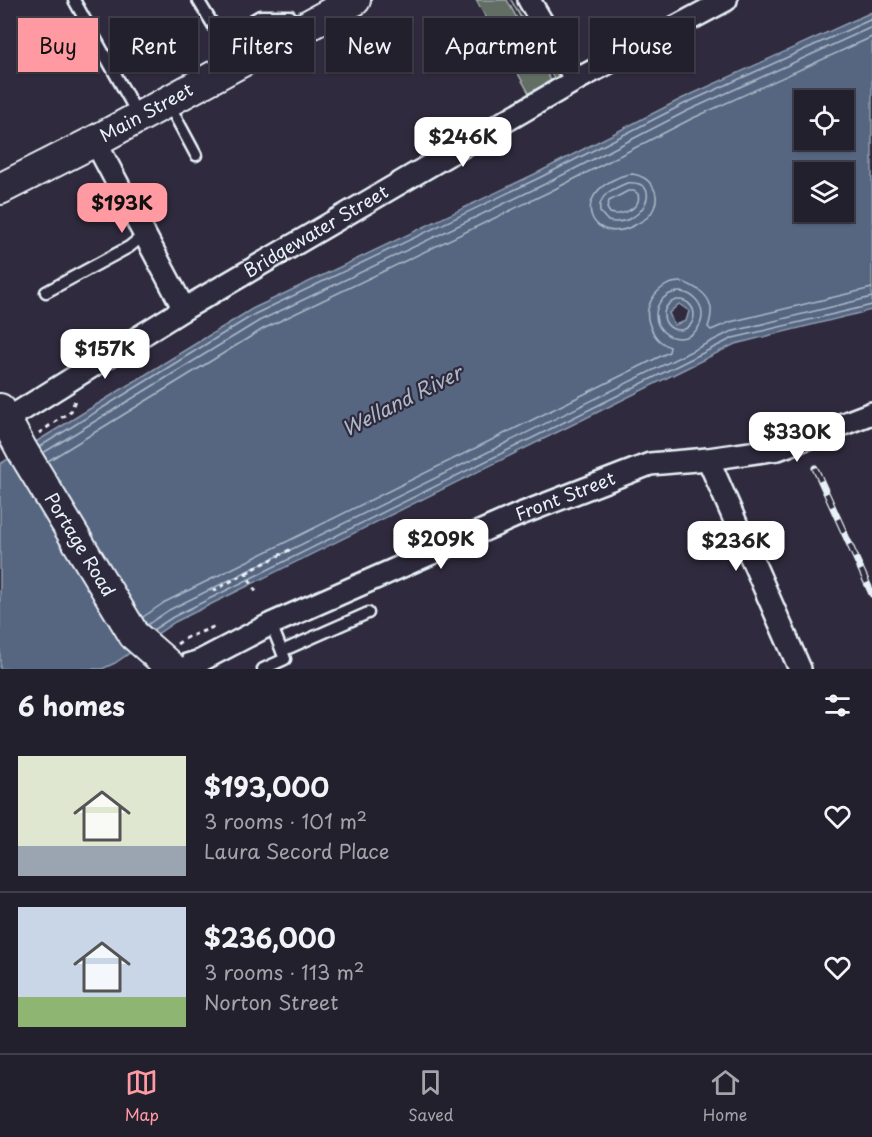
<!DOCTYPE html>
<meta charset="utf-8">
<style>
body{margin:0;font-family:"Playpen Sans",sans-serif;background:#2b2836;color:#f1f3f6;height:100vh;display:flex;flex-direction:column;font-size:22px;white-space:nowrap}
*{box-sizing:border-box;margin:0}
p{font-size:20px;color:#a3a3aa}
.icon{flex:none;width:33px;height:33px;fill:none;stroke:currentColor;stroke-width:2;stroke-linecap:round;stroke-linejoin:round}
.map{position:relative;height:669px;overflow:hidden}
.details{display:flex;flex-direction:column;background:#23202e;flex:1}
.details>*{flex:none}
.top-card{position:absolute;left:18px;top:18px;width:837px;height:54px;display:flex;gap:12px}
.controls{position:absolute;left:794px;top:90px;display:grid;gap:12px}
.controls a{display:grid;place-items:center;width:60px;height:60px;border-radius:0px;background:#23202e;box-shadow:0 2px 4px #0004,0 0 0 2px #403e4a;font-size:30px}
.price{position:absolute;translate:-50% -51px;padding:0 14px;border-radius:12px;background:#fff;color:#222;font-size:20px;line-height:39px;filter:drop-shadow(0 2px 3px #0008)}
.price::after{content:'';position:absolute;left:50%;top:36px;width:18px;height:14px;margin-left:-9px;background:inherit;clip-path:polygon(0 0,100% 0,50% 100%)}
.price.current{background:#ff9aa2;color:#111}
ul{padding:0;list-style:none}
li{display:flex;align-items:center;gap:18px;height:150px;padding:0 18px}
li+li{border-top:2px solid #403e4a}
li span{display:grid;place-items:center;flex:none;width:168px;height:120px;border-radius:0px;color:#555}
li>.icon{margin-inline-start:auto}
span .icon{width:72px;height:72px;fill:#fffc;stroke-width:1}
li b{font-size:26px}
h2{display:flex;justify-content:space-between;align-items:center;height:72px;padding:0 18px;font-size:26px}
.pill{padding:0 21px;border-radius:0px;background:#23202e;box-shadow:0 2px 4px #0004,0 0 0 2px #403e4a;font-size:21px;line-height:54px}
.pill.current{background:#ff9aa2;color:#111}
.tabs{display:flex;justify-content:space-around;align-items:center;height:84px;border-top:2px solid #403e4a;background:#23202e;font-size:16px;color:#a3a3aa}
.tabs a{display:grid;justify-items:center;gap:3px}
.tabs .current{color:#ff9aa2}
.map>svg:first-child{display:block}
.green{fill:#626e63;stroke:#a5b0ae;stroke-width:1.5}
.water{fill:#566681;stroke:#909eb1;stroke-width:1.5;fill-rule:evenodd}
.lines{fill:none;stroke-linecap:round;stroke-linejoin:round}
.shore{stroke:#aeb9c8;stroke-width:1.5}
.service-casing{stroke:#e8f1f8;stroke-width:15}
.minor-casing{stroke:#e8f1f8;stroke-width:26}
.secondary-casing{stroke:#e8f1f8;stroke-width:34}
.path{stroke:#e8f1f8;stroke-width:3;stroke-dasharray:4.5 4.5;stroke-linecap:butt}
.service{stroke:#2f2a3d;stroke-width:10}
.minor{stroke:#2f2a3d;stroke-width:21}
.secondary{stroke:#2f2a3d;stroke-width:30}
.rail-casing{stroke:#e8f1f8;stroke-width:7}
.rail{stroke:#2f2a3d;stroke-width:4.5;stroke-dasharray:14;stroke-linecap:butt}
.secondary-bridge-casing{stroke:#e8f1f8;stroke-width:34;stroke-linecap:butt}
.secondary-bridge{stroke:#2f2a3d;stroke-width:30}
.labels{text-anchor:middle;stroke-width:4.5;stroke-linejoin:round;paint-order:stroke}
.street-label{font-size:18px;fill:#e8f1f8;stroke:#2f2a3d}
.water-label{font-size:20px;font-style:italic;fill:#aeb9c8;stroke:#2f2a3d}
</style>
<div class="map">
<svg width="872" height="669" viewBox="0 0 872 669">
<rect width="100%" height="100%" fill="#2f2a3d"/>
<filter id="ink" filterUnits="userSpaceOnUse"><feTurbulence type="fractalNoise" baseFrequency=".0167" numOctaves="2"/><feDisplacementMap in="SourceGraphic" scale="12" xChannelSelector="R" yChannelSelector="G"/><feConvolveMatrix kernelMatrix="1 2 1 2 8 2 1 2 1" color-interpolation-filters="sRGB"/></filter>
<g filter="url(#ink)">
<g class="green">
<polygon points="476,0 507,0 555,88 533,100"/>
<polygon points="511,0 534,39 543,48 559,78 558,86"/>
</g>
<path class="water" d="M872,12v298l-137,34 -560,278 -60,41 -13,6h-102v-205l252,-155 287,-137 142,-73zM804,100h39v40h-39zM804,172h39v40h-39zM679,304l10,7 -3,10 -12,4 -5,-12z"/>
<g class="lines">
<g class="shore">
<path d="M633,174c17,3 28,18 21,34 -4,10 -12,13 -21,18 -38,19 -62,-24 -22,-45 8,-4 14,-7 22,-7z"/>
<path d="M627,183c40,-3 14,47 -19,38l-8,-9c-3,-17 13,-23 27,-29z"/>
<path d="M628,191h6l4,3c4,14 -17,23 -28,19l-3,-5 2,-7z"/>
<circle cx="679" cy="315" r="23"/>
<circle cx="679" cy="315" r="15"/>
<polyline points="39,447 255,314 541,177 684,104 872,19"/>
<polyline points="43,453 259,321 545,184 687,111 872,27"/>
<polyline points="48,461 263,329 549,192 691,119 872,37"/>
<path d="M143,617l22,-15 504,-250 1,-5c-12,-5 -17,-12 -21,-24 -7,-19 12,-43 33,-41 6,1 11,5 17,8 14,10 14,22 9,37l3,3 19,-8 142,-34"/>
<polyline points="147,625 169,610 730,332 872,297"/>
<polyline points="153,630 173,617 733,338 872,305"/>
</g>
<defs>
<g id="service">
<polyline points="74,0 138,115"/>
<polyline points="198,0 235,61"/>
<polyline points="221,39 260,16 290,16 298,28"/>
<polyline points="168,103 196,155"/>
<polyline points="46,292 129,247 144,235"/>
<polyline points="282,651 368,613"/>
<polyline points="263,669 285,659 271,624"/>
</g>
<g id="minor">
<polyline points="529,0 576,80"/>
<polyline points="95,141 184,309"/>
<path id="s1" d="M6,420l178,-111 392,-229 150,-80"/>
<polyline points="708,459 800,669"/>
<path id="s2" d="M174,669l26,-8 71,-37 247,-109 132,-51 58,-5 70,-10 94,-36"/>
</g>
<g id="secondary">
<path id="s3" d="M0,189l95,-48 260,-141"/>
<polyline points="0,409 10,428"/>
<path id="s4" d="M22,450l112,185"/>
</g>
</defs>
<use href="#service" class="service-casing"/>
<use href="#minor" class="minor-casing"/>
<use href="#secondary" class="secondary-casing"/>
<g class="path">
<polyline points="39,433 71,411 75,400"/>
<polyline points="246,573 293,548"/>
<polyline points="213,591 246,573 257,594"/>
<polyline points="177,644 186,638 216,626"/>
</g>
<use href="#service" class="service"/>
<use href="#minor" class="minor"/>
<use href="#secondary" class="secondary"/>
<defs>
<polyline id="rail" points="815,468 872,594"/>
</defs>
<use href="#rail" class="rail-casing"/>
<use href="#rail" class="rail"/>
<defs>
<g id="secondary-bridge">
<polyline points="10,428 22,450"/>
<polyline points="134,635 173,669"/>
</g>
</defs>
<use href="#secondary-bridge" class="secondary-bridge-casing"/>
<use href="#secondary-bridge" class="secondary-bridge"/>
</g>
</g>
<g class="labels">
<g class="street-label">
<text dy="6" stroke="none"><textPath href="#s3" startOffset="165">Main Street</textPath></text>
<text dy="6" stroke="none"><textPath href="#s1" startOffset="363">Bridgewater Street</textPath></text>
<text dy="6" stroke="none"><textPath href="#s2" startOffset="428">Front Street</textPath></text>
<text dy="6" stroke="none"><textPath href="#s4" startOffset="111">Portage Road</textPath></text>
</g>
<g class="water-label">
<text transform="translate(402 401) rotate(-27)" y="7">Welland River</text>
</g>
</g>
</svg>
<div class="controls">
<a><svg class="icon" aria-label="locate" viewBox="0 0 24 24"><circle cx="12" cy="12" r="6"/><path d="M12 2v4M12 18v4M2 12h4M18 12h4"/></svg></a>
<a><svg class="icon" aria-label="layers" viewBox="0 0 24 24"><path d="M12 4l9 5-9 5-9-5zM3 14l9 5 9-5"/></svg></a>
</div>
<b class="price" style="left:463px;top:168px">$246K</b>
<b class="price current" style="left:122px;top:234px">$193K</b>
<b class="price" style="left:105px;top:380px">$157K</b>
<b class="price" style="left:797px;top:463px">$330K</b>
<b class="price" style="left:441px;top:570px">$209K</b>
<b class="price" style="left:736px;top:572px">$236K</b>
<div class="top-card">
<a class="pill current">Buy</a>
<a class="pill">Rent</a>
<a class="pill">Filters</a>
<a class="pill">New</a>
<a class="pill">Apartment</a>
<a class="pill">House</a>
</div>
</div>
<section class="details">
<h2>6 homes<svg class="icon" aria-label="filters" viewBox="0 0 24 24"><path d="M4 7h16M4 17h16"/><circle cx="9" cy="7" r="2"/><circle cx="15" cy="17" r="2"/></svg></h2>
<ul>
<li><span style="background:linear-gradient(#dfe7d0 75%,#9aa5b1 0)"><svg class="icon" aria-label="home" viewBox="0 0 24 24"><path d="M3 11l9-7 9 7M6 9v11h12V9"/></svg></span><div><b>$193,000</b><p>3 rooms · 101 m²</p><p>Laura Secord Place</p></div><svg class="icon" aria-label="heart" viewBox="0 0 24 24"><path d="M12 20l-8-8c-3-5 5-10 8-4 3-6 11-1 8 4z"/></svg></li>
<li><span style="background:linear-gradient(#c9d6e8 75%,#8fb573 0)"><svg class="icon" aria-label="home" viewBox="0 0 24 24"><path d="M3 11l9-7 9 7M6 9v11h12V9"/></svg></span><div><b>$236,000</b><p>3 rooms · 113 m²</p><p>Norton Street</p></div><svg class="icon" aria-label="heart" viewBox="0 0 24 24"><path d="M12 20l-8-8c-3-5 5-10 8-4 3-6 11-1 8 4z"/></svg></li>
</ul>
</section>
<nav class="tabs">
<a class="current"><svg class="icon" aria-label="map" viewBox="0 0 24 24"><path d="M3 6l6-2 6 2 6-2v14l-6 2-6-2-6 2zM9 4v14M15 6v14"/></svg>Map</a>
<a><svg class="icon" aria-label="saved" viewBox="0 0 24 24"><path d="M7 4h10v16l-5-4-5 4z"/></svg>Saved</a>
<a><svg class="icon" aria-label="home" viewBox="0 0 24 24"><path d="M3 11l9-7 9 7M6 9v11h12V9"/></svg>Home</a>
</nav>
